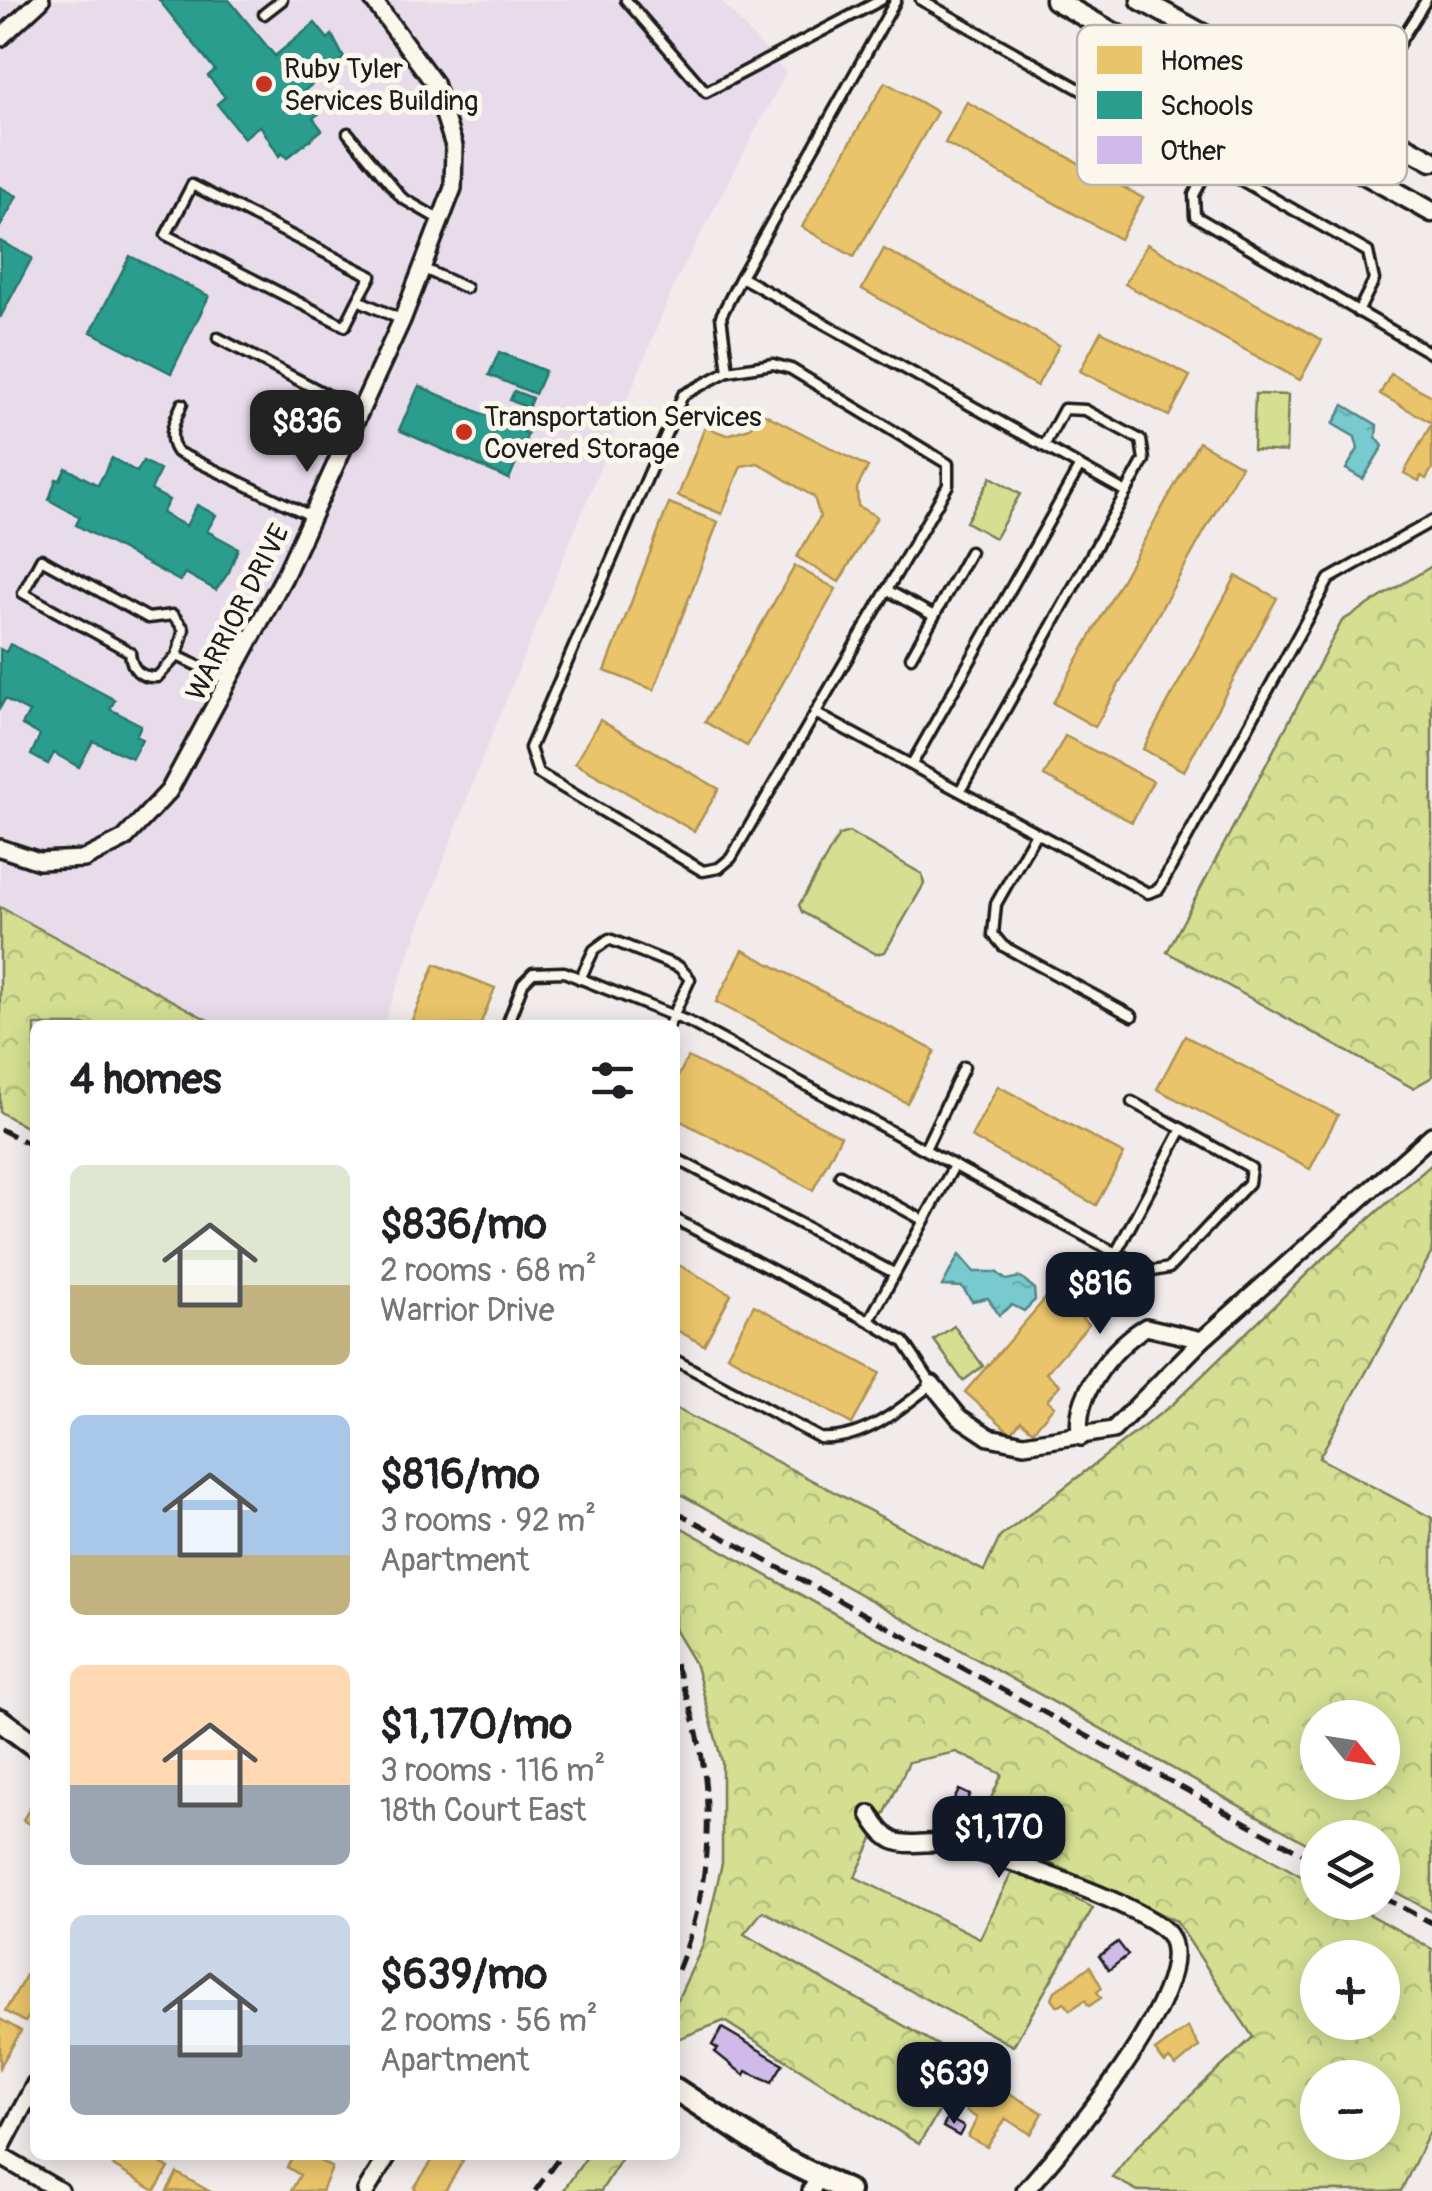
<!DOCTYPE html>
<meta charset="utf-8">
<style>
body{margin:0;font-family:Pangolin,sans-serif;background:#f2f2f2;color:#202124;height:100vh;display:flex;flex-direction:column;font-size:38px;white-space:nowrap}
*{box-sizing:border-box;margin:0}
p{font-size:32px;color:#757577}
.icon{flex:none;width:55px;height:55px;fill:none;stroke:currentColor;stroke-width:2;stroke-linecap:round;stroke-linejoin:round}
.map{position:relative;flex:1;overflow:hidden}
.side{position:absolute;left:30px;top:1020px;width:650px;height:1140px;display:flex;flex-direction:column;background:#fff;border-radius:15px;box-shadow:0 5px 25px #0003}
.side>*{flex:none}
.needle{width:65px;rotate:120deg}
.tools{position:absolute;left:1300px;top:1700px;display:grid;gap:20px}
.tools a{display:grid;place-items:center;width:100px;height:100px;border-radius:50%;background:#fff;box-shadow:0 5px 25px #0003;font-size:50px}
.price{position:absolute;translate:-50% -85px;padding:0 22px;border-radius:20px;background:#111827;color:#fff;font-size:32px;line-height:65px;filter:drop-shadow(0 2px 5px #0008)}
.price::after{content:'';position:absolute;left:50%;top:60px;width:30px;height:22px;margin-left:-15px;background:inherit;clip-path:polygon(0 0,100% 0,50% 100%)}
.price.selected{background:#222;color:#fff}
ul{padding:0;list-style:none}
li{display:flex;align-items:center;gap:30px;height:250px;padding:0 40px}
li span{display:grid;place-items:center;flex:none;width:280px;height:200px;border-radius:15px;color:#555}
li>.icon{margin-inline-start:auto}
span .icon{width:120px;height:120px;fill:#fffc;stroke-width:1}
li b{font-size:42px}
h2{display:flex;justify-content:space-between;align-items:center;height:120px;padding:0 40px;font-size:42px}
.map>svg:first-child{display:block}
.built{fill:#e8dceb}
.green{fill:#d4df92;stroke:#787e57;stroke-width:2.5}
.forest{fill:url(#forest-crowns);stroke:#787e57;stroke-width:2.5;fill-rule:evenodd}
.water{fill:url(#water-ripples);stroke:#538487;stroke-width:2.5}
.homes{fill:#e9c46a;stroke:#ac9253;stroke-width:2.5}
.schools{fill:#2a9d8f;stroke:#26766c;stroke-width:2.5}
.building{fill:#cfbaea;stroke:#1c1c1c;stroke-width:2.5}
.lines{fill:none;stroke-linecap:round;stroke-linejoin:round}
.service-casing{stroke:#1c1c1c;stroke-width:15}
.minor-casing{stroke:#1c1c1c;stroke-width:22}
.tertiary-casing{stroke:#1c1c1c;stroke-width:25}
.secondary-casing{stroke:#1c1c1c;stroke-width:28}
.service{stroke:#fbf7ec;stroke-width:8}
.minor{stroke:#fbf7ec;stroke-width:15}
.tertiary{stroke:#fbf7ec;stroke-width:18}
.secondary{stroke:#fbf7ec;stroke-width:20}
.rail{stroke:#1c1c1c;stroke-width:5;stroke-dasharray:15 8;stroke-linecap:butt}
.poi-dot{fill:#c8321e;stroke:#fbf7ec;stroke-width:4}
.labels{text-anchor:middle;stroke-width:10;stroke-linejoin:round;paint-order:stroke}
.poi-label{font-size:28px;fill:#1c1c1c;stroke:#fbf7ec;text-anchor:start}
.street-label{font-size:28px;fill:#1c1c1c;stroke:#fbf7ec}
.key{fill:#fbf7ec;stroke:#b8b5ae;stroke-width:2.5}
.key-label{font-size:28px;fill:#1c1c1c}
</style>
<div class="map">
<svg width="1432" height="2191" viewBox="0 0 1432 2191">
<defs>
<pattern id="forest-crowns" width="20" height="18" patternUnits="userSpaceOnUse" patternTransform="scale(2.5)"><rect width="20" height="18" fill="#d4df92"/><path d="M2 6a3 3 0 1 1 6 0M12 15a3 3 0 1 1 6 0" fill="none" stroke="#b5bf7d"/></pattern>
<pattern id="water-ripples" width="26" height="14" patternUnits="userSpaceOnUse" patternTransform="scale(2.5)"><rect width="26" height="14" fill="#78cace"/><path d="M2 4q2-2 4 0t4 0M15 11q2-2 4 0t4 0" fill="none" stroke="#67adb0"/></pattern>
</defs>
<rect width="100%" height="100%" fill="#f2ebec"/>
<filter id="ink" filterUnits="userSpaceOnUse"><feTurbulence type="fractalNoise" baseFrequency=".01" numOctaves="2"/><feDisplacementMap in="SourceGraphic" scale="20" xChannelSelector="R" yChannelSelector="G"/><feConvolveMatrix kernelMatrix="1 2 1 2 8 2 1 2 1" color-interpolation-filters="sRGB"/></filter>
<g filter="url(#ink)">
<polygon class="built" points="0,0 720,0 786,73 675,283 475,777 383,1025 217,1025 0,907"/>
<g class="green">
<polygon points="1255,394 1288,395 1286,452 1253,450"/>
<polygon points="991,477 1020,494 995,538 966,522"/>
<polygon points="849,832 922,874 924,884 885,952 876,954 802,912 799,905 839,835"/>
<polygon points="954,1326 983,1366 963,1381 934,1340"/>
</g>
<g class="forest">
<polygon points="1432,566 1432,1077 1413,1088 1167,952 1342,621"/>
<polygon points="0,907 217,1025 35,1025 35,1132 0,1112"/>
<path d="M1432,1164v88l-113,206 113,60v394l-49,-27 -1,-47h-64l-1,11 -642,-358v-83l309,163 16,-34 174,-134 141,-137zM1318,1718h64v64h-64z"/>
<path d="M675,1524l642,361 1,17 31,1 83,46v178l-31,64h-263l-26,-14 25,-31 116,-109 -77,-116 -117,-54 -85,-31 28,-62 -46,-22 -47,10 -54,115 125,61 34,-70 79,40 -80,138 -250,-135 -19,23 225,129 -50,81 -195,-123 -49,19v-35l28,-60 19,-82v-101l-26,-96 -21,-35zM1318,1958h64v64h-64zM1318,2078h64v64h-64z"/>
<polygon points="588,2155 624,2155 601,2191 563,2191"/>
</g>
<g class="water">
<polygon points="1344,405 1377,425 1376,437 1383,446 1363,479 1346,469 1358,449 1355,437 1333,424"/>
<polygon points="959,1255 974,1272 996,1272 1006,1280 1020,1277 1034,1288 1035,1300 1024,1311 1012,1305 999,1315 988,1298 972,1301 962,1287 942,1286"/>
</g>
<g class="homes">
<polygon points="885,82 937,112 854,257 802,227"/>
<polygon points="967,102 1143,198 1120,239 945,143"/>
<polygon points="1147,244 1322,340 1300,380 1125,284"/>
<polygon points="884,249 1059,345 1037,386 862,289"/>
<polygon points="1101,331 1190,376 1169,416 1080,371"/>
<polygon points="1391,374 1432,396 1432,469 1426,479 1421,476 1419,481 1404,473 1432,423 1380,394"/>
<polygon points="759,411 868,467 857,488 858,506 877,517 839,582 797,557 820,517 814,497 758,463 741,466 722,514 678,496 705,427 727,435 750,428"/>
<polygon points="1199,442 1241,466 1095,727 1053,703"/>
<polygon points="669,503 718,522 654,690 605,671"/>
<polygon points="795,566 836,589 747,746 705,722"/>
<polygon points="1236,576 1277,598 1184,771 1143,749"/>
<polygon points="600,720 719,789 694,831 575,763"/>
<polygon points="1065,736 1153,781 1132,822 1044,776"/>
<polygon points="743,950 935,1051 907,1103 716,1002"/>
<polygon points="435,964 495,988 480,1025 410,1025"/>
<polygon points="1185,1036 1338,1115 1310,1169 1157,1089"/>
<polygon points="688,1057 841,1136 813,1190 675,1118 675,1083"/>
<polygon points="998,1086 1124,1154 1096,1205 971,1137"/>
<polygon points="675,1263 731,1294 704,1345 675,1329"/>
<polygon points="1057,1285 1087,1311 1082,1318 1089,1324 1046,1373 1060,1385 1047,1400 1054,1406 1033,1431 1021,1421 1011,1433 965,1392"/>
<polygon points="754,1305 880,1373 852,1424 727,1355"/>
<polygon points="35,1799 35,1824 32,1826 23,1820"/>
<polygon points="1090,1966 1102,1988 1097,1992 1101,1998 1089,2006 1085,2000 1070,2010 1064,2002 1058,2006 1052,1998 1055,1991"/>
<polygon points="28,1972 35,1976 35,2007 25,2022 5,2011"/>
<polygon points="0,2019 21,2031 0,2067"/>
<polygon points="1188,2027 1199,2047 1176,2066 1169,2059 1165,2063 1155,2051"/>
<polygon points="997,2086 1043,2113 1031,2134 1006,2119 987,2147 968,2137 977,2118 966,2111 974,2097 986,2104"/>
<polygon points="119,2155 146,2155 169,2168 155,2191 113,2166"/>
<polygon points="294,2155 310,2155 332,2168 322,2191 291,2191 300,2175 287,2167"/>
<polygon points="436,2155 452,2155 463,2161 445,2191 418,2191 414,2188"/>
<polygon points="177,2173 209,2191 167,2191"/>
</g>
<g class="schools">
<polygon points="159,0 229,0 275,56 315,23 328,39 332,35 344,58 304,91 321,112 313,118 322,130 287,158 282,153 279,156 260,125 244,138 217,104 225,97 208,76 215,70"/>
<polygon points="0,187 17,196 0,227"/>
<polygon points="0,241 32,258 0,318"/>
<polygon points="130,256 209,296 171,373 91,332"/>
<polygon points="499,352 545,371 535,394 489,375"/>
<polygon points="419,386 528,434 509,479 399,430"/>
<polygon points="514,391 532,398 528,408 510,400"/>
<polygon points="112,458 137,472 143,461 160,470 151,490 169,500 162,513 186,526 197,505 216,515 207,531 238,548 229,572 216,590 185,573 180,581 76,525 80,517 49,500 56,479 60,480 66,468 98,485"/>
<polygon points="10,644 115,700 110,709 141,725 136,736 142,739 132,758 93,741 79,767 54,753 48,764 31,755 40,735 22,725 29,712 5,699 0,708 0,649 6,652"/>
</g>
<g class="building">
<polygon points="959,1790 970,1795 961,1815 949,1810"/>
<polygon points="1118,1942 1128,1955 1109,1970 1099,1956"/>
<polygon points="722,2028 783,2064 772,2082 746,2071 744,2075 715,2052 718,2049 712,2045"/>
<polygon points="948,2118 964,2127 959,2136 943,2127"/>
</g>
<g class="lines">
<defs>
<g id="service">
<polyline points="626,0 706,92 881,0"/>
<polyline points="896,0 741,277 1126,492"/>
<polyline points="921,0 1211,163 1194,195 1195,216 1432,354"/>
<polyline points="264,14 282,0"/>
<polyline points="1353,117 1426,0"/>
<polyline points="348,133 402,198 442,221"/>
<polyline points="1211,163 1368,252 1374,280 1358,312"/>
<polyline points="424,269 466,288"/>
<polyline points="358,300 345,326 166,235 192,185 371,276 358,300 402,320"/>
<polyline points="218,338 360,412"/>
<polygon points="773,364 791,369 948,464 948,485 731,858 719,868 703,871 538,773 530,748 683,395 728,371"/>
<polyline points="728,371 721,316 741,277"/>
<path d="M182,404c-7,17 -16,32 -5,48l136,65"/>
<polyline points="887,590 934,616"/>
<path d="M177,656l-20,21c-17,1 -26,-8 -27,-25l-107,-59 18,-34 107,59 25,-3 11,14 -7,27 51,24"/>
<polyline points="911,657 970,552"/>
<polyline points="815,713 1148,893 1159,889 1329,579 1432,521"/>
<polyline points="912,764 1080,466"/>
<polyline points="960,791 1144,460 1141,440 1085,410 1064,409 1044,446"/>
<polyline points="1036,833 996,904 993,934 1003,946 1132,1016"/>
<polyline points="580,979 594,950 609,939 679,967 690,979 669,1025"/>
<polyline points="507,1025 523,983 533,973 564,972 689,1022 1116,1253 1153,1271 1169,1268 1249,1183 1251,1168 1182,1129 1116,1253"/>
<polyline points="1132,1102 1182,1129"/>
<polyline points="925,1149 964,1067"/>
<polyline points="675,1158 894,1273"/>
<polyline points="840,1175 923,1220"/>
<polyline points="675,1219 869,1321"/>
<path d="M675,1360l145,78c42,3 80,-28 112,-54l-28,-42 -35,-21 85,-155"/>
</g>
<g id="minor">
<polyline points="0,38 41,0"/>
<polyline points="0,848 39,861 84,859 124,839 169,791 284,577 402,320 453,188 454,146 434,83 373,0"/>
<polyline points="932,1384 959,1417 989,1437 1024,1444 1113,1430 1202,1340 1432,1135"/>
<path d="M1081,1437c-10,-39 32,-91 65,-110l56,13"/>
<path d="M870,1814c25,46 42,22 83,31 40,9 196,61 216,90 34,52 -109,216 -144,256"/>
<polyline points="0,2150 35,2084"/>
<polyline points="0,2156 60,2191"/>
<polyline points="366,2191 388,2155"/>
<polyline points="811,2191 819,2177"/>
</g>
<g id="tertiary">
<polyline points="1055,0 1432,212"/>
<polyline points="1141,0 1432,161"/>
</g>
<g id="secondary">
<polyline points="0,1720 35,1746"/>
<polyline points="675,2089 784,2160 848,2191"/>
</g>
</defs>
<use href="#service" class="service-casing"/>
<use href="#minor" class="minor-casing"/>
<use href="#tertiary" class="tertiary-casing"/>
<use href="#secondary" class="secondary-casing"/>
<use href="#service" class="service"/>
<use href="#minor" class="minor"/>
<use href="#tertiary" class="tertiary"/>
<use href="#secondary" class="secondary"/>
<g class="rail">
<polyline points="0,1129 35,1147"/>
<polyline points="675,1511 1318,1862"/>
<path d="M675,1664c42,101 44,211 0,313"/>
<polyline points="1382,1897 1432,1923"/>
<polyline points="535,2191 561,2155"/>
</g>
</g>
</g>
<g class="poi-dot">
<circle cx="264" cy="84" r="10"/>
<circle cx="464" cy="432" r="10"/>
</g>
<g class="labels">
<g class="poi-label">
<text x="284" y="78">Ruby Tyler<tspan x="284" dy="32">Services Building</tspan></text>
<text x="484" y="426">Transportation Services<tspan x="484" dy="32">Covered Storage</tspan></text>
</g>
<g class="street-label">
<text transform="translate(237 612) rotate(-63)" y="10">WARRIOR DRIVE</text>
</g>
</g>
<rect x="1077" y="25" width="330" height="160" rx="15" class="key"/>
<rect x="1097" y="46" width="45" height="28" fill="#e9c46a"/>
<rect x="1097" y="91" width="45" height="28" fill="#2a9d8f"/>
<rect x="1097" y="136" width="45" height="28" fill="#cfbaea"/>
<g class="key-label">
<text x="1160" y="70">Homes</text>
<text x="1160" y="115">Schools</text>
<text x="1160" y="160">Other</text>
</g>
</svg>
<div class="tools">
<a><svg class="needle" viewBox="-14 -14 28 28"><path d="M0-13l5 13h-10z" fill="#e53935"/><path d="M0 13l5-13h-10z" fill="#757577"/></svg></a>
<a><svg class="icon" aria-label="layers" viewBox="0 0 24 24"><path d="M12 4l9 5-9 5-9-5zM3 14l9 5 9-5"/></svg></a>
<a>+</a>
<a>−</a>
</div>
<b class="price selected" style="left:307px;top:475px">$836</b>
<b class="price" style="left:1100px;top:1337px">$816</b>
<b class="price" style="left:999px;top:1881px">$1,170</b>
<b class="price" style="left:954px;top:2127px">$639</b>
<section class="side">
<h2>4 homes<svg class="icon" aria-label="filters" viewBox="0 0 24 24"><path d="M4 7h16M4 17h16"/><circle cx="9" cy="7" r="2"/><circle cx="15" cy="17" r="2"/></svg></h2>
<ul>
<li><span style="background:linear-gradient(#dfe7d0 60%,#c2b280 0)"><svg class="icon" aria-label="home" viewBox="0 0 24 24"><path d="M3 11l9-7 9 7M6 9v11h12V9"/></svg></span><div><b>$836/mo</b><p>2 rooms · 68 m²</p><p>Warrior Drive</p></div></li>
<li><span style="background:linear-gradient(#a9c7e8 70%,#c2b280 0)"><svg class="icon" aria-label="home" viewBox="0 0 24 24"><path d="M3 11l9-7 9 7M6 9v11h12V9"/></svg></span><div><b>$816/mo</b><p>3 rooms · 92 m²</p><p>Apartment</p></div></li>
<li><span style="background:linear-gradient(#ffd9b3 60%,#9aa5b1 0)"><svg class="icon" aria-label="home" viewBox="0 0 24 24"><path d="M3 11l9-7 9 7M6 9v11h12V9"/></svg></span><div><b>$1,170/mo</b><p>3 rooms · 116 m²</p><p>18th Court East</p></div></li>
<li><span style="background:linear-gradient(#c9d6e8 65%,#9aa5b1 0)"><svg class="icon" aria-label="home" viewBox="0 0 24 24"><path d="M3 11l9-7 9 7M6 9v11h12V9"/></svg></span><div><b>$639/mo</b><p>2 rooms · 56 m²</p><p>Apartment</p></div></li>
</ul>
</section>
</div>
